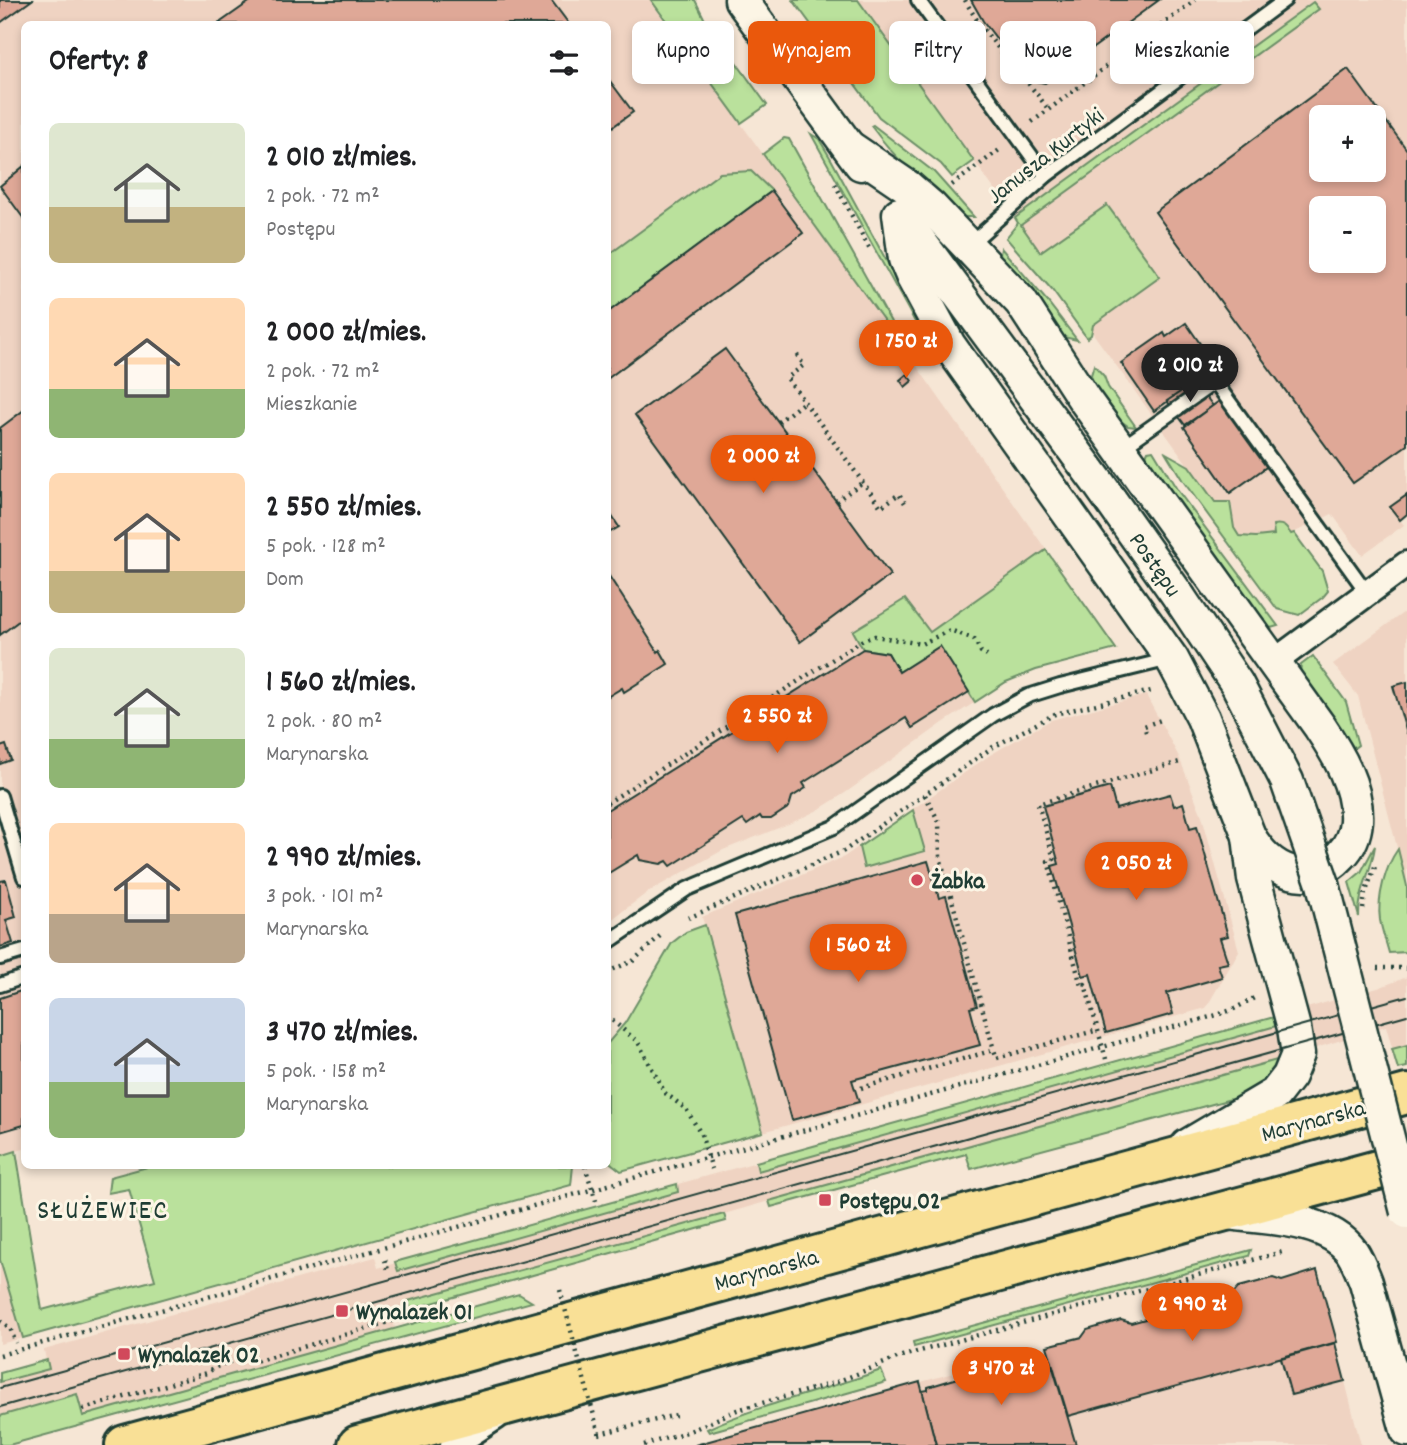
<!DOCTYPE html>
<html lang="pl">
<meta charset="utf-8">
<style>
body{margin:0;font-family:Dekko,sans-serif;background:#f6f6f6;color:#202124;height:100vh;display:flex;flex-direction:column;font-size:26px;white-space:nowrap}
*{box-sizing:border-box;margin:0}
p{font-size:23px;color:#757577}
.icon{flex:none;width:38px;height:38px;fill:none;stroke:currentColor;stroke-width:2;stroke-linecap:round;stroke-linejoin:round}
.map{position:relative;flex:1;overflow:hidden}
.details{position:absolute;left:21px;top:21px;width:590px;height:1148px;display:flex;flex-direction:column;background:#fff;border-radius:10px;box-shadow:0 4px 10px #0003}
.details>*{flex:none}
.banner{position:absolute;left:632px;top:21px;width:665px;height:63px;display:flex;gap:14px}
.tools{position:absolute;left:1309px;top:105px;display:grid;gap:14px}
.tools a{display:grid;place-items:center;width:77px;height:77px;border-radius:10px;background:#fff;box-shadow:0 4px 10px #0003;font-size:35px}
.price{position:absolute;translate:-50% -60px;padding:0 16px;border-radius:24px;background:#ea580c;color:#fff;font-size:23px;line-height:46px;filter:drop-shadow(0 2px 4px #0008)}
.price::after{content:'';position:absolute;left:50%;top:42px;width:21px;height:16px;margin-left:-10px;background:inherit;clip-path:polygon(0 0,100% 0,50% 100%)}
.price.selected{background:#222;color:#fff}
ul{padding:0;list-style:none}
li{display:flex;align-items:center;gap:21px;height:175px;padding:0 28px}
li span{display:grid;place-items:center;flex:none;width:196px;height:140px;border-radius:10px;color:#555}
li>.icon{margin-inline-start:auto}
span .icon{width:84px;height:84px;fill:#fffc;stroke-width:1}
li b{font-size:30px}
h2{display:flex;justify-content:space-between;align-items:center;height:84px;padding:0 28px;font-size:30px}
.tag{padding:0 24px;border-radius:10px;background:#fff;box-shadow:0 4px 10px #0003;font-size:24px;line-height:63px}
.tag.selected{background:#ea580c;color:#fff}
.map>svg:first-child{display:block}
.built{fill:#efd3c2;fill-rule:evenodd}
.green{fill:#bae19c;stroke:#6c8f68;stroke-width:2}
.building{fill:#dfa897;stroke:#1f3d34;stroke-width:2;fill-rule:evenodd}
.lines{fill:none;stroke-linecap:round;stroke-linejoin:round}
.service-casing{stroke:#1f3d34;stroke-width:18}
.minor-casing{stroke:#1f3d34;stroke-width:30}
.tertiary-casing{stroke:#1f3d34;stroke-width:37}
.primary-casing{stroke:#1f3d34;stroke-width:44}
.path{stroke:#1f3d34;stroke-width:4.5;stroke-dasharray:2 5;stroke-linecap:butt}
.service{stroke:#fcf5e5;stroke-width:12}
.minor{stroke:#fcf5e5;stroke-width:24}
.tertiary{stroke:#fcf5e5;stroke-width:32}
.primary{stroke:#f9e096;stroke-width:38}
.tram{stroke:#1f3d34;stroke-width:2}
.tertiary-bridge-casing{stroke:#1f3d34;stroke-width:37;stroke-linecap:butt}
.path-bridge{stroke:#1f3d34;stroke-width:4.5;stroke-dasharray:2 5;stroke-linecap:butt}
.tertiary-bridge{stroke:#fcf5e5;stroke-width:32}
.poi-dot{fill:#d1495b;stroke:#fcf5e5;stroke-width:2.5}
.labels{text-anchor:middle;stroke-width:6;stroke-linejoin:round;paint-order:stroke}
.street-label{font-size:24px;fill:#1f3d34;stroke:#fcf5e5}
.poi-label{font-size:24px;font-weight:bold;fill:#1f3d34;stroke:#fcf5e5;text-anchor:start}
.quarter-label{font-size:28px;letter-spacing:2px;fill:#1f3d34;stroke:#fcf5e5}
</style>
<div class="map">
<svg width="1407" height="1445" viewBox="0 0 1407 1445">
<rect width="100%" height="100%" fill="#f6e6d5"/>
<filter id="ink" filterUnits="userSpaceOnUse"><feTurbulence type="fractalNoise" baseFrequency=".0143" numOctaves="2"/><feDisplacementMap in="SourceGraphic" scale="14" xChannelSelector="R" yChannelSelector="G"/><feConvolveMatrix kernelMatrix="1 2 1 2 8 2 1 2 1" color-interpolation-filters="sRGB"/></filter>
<g filter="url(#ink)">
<g class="built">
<polygon points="0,0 651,0 911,358 1116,649 1036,670 1006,682 943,723 845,793 818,810 791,823 723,850 648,892 607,923 607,24 24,24 24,1149 0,1156"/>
<path d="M858,0h549v514l-7,6 4,5 -42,30 -30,-41 -41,20 -5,-7 -11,8 -19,3 -17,-2 -5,-8 -2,-22 -5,-5h-13l-122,-169 1,-7 66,-48 -119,-24 -20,-28 298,-215 -5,-8 -298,216zM1321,117h53v53h-53zM1321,208h53v53h-53z"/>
<polygon points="1407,610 1407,886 1358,696 1333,664"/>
<polygon points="1146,695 1179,757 1202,816 1239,951 1206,1008 763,1132 702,917 844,857 990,755 1051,720"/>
<polygon points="1407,977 1407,1067 1398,1069 1386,1026 1284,1058 1246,1095 971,1169 966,1154 771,1207 769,1201 724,1214 726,1221 392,1314 395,1329 83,1416 9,1445 0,1445 0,1373 46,1360 44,1350 375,1257 378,1268 1378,988"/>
<polygon points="0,1260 23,1338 0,1344"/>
<polygon points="1317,1270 1361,1445 695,1445 1082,1337 1087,1330 1121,1320 1131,1323 1231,1295 1239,1287 1273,1278 1282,1281"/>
</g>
<g class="green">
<polygon points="651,0 695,0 704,18 767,105 741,123"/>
<polygon points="793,0 858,0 974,161 952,177 941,164 879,117"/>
<polygon points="1313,2 1319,9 1021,225 1040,252 1107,205 1160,277 1093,325 1091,335 1087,338 1052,290 1006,238 1018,223 1015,218"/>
<path d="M873,125l61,47 40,45h-14c-32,-28 -63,-56 -89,-91z"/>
<polygon points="811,134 819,139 831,159 934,348 935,358"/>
<polygon points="784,138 789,139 911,358 763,154"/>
<polygon points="751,171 772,191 607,313 607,256 720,173"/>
<polygon points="1001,248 1047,301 1077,340 1059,336 999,261"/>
<polygon points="1094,365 1104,376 1108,387 1136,427 1128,426 1118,419 1094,386 1091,375"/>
<polygon points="1153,450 1178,491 1278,626 1267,629 1145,458 1148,451"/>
<path d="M1166,453l23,13 26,36h15l4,26 5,8 17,1 18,-2 -1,-10c10,-2 13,2 18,9l3,-1 28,38 6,20 -5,6 -24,18 -22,-6 -94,-128z"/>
<polygon points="1046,550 1116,649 1036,670 1006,682 975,702 940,647 899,672 888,653 863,649 853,631 905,599 930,632"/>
<polygon points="1313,656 1346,702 1358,745 1354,748 1300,672 1301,665"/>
<polygon points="913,810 925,851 864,868 859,847"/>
<path d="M1375,846c-3,25 -17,45 -16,71l-10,-35 12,-10z"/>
<path d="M1398,849l9,37v66l-18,1c-3,-11 -7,-22 -9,-33 -3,-22 5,-53 18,-71z"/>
<polygon points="705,925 763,1132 621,1171 607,1160 607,1044 625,1023 672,943 686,932"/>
<polygon points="1274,1017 1276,1026 758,1171 756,1162"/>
<polygon points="1407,1045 1407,1067 1398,1069 1392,1049"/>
<polygon points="1284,1058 1275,1076 1246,1095 971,1169 966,1154 771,1207 769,1201"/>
<polygon points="16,1151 42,1310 155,1280 129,1189 108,1193 110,1177 151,1166 573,1166 571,1185 23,1338 0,1260 0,1156"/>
<polygon points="677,1184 678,1192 398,1271 395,1262"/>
<polygon points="724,1214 726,1221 411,1309 408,1301"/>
<polygon points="1251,1250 1249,1256 914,1347 913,1342"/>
<polygon points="519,1294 532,1302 9,1445 0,1445 0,1416 77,1394 83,1416"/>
<polygon points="47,1360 49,1369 0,1382 0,1373"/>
<path d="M881,1370l5,12 -177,50 -2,-3c56,-26 117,-38 174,-59z"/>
</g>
<g class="building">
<polygon points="0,0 32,0 0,23"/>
<polygon points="252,0 551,0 569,24 218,24"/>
<polygon points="971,0 1159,0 1045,83 1036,81 1006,51 983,21"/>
<path d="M1348,69l59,81v295l-54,38 -198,-271zM1321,117h53v53h-53zM1321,208h53v53h-53z"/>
<polygon points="607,77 633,112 607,131"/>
<polygon points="24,166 24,219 0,186"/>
<polygon points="772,191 803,233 607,379 607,313"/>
<polygon points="1186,323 1216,367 1154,411 1121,363 1164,333 1166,337"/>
<polygon points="725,349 890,575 800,642 635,415"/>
<polygon points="907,374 912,381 905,387 900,380"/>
<polygon points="1195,382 1213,406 1185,425 1167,401"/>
<polygon points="1222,399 1269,465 1230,493 1184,427"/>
<polygon points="24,410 24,617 0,635 0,428"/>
<polygon points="1407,495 1407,514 1400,520 1390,507"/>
<polygon points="607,509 619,527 607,534"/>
<polygon points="607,573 658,652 660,650 668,664 624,692 622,688 607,697"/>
<polygon points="940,646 969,692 912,728 906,718 803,783 806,788 792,797 789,807 771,819 762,819 760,816 747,825 743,820 671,866 667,861 661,864 640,860 638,855 607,874 607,810 863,649 888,653 899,672"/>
<polygon points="1407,682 1407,734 1393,686"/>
<polygon points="6,745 11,760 0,764 0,747"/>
<polygon points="1110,787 1116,809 1170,794 1174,806 1183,803 1190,828 1197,826 1228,936 1220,938 1228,963 1218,965 1222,977 1167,993 1173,1014 1106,1033 1090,974 1083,976 1052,866 1059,864 1043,806"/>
<polygon points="928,861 939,898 946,896 977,1006 970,1008 980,1045 852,1080 859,1102 792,1120 735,915"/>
<polygon points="6,880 16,917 6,920 13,943 0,947 0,881"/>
<polygon points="24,990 24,1125 0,1132 0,998"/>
<polygon points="1317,1270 1337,1342 1068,1416 1047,1346 1082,1337 1087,1330 1121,1320 1131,1323 1232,1295 1239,1287 1273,1278 1282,1281"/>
<polygon points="1335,1343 1345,1381 1291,1395 1281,1358"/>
<polygon points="1041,1355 1042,1357 1049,1355 1076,1445 936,1445 922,1391 928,1390 928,1387 958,1378 957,1375 960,1373 971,1372 972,1374 997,1368 996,1365 1006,1360 1010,1360 1011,1363"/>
<polygon points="920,1382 936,1445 695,1445"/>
</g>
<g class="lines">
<defs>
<g id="service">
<polyline points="918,0 1046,176"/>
<polyline points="968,246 1046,176 1285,0"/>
<polyline points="1120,449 1215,382 1368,594"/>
<polyline points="0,796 24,877"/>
<polyline points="607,943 687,889 834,827 993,715 1028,696 1060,686 1170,659"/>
<polyline points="0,958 24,951"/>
<polyline points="0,985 24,977"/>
</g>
<g id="minor">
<polyline points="1274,662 1407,564"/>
<polyline points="453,1445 496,1417"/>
</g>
<g id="tertiary">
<polyline points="741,0 861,164"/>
<path d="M849,147l59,40 23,20 90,95 63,97 236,328c18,27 38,60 36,94 -1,13 -6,25 -15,34 -32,35 -71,17 -92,-19l-46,-118 -31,-59 -223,-314 -36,-67 -8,-19 -6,-45"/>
<polyline points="901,216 1099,484 1179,597"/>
<polyline points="1187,1146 1275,1094 1289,1076 1298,1054 1294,1028 1254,879 1249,836"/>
<path d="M1226,1213c38,5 101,4 126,39 6,9 10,20 14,30l41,148"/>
</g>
<g id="primary">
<polyline points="125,1445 1407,1094"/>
<polyline points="358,1445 1407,1162"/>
</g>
</defs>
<use href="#service" class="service-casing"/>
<use href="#minor" class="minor-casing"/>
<use href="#tertiary" class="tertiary-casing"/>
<use href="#primary" class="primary-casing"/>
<g class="path">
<path d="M965,0c22,41 56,71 83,109"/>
<polyline points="1032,122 1195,0"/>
<polyline points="835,184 870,250"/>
<polyline points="952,185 1002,148"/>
<polyline points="797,355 804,365 787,378 881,507 899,494 907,506"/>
<polyline points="778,422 804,402"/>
<polyline points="836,501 863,482"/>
<polyline points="1146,732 1144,726 1164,719"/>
<polyline points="925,795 939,822 940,857 994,1050"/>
<polyline points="607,803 863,640 875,636 921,644 950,630 974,639 981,652 987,656"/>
<polyline points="1363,909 1365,894 1376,864"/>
<polyline points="688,918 844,851 993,747 1055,714 1151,691"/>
<polyline points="1377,968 1407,968"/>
<polyline points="607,972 633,961 660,936"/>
<polyline points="607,1016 638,1042 665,1093 686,1109 701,1134 712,1169"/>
<polyline points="1106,1059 1085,984 1081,986 1048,861 1054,859 1038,804 1183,761"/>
<polyline points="861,1088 994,1050 997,1058 1098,1030"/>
<polyline points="585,1166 596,1201"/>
<polyline points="385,1260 389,1273"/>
<polyline points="0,1321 10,1328 16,1343"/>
<polyline points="0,1355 1217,1015 1234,1009 1254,998"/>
<path d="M83,1409l124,-36c13,-10 31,-16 48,-12l147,-43"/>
<polyline points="599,1434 680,1414"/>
<polyline points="644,1445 690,1431 737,1410 834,1383 902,1356 1282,1252"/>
</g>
<use href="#service" class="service"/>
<use href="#minor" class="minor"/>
<use href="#tertiary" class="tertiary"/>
<use href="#primary" class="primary"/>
<g class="tram">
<polyline points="0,1388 1407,996"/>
<polyline points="0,1407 1407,1015"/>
</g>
<defs>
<polyline id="tertiary-bridge" points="1179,597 1237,684 1287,781 1323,884 1407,1212"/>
</defs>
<use href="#tertiary-bridge" class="tertiary-bridge-casing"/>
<polyline class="path-bridge" points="560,1290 599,1434"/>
<use href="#tertiary-bridge" class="tertiary-bridge"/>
</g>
</g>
<g class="poi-dot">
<circle cx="917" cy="880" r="7"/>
<rect x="818" y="1193" width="14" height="14" rx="3.5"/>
<rect x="335" y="1304" width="14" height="14" rx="3.5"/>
<rect x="117" y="1347" width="14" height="14" rx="3.5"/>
</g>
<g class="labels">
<g class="street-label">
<text transform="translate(1045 155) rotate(-38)" y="8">Janusza Kurtyki</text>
<text transform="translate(1156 564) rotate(55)" y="8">Postępu</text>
<text transform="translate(1313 1120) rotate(-15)" y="8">Marynarska</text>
<text transform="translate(766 1269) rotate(-15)" y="8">Marynarska</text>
</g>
<g class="poi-label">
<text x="931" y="888">Żabka</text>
<text x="839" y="1208">Postępu 02</text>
<text x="356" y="1319">Wynalazek 01</text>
<text x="138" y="1362">Wynalazek 02</text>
</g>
<g class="quarter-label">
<text x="103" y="1218">SŁUŻEWIEC</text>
</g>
</g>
</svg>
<div class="tools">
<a>+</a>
<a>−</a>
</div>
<b class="price" style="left:906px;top:380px">1 750 zł</b>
<b class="price selected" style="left:1190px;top:404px">2 010 zł</b>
<b class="price" style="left:763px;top:495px">2 000 zł</b>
<b class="price" style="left:777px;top:755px">2 550 zł</b>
<b class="price" style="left:1136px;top:902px">2 050 zł</b>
<b class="price" style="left:858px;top:984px">1 560 zł</b>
<b class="price" style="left:1192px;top:1343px">2 990 zł</b>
<b class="price" style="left:1001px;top:1407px">3 470 zł</b>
<div class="banner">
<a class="tag">Kupno</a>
<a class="tag selected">Wynajem</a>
<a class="tag">Filtry</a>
<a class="tag">Nowe</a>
<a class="tag">Mieszkanie</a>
</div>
<section class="details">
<h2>Oferty: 8<svg class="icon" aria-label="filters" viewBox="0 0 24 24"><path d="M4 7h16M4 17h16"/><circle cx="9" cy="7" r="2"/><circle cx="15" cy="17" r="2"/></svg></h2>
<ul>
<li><span style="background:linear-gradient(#dfe7d0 60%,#c2b280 0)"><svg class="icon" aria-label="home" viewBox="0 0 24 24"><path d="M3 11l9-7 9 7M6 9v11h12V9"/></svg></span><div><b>2 010 zł/mies.</b><p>2 pok. · 72 m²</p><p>Postępu</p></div></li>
<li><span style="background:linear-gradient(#ffd9b3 65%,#8fb573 0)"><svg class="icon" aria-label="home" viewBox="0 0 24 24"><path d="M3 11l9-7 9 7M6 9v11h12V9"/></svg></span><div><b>2 000 zł/mies.</b><p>2 pok. · 72 m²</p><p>Mieszkanie</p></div></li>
<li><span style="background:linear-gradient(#ffd9b3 70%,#c2b280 0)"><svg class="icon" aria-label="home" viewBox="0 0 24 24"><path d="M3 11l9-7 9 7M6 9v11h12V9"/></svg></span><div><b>2 550 zł/mies.</b><p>5 pok. · 128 m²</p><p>Dom</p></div></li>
<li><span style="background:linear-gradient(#dfe7d0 65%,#8fb573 0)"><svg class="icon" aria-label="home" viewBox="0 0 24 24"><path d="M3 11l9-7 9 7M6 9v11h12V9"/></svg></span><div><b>1 560 zł/mies.</b><p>2 pok. · 80 m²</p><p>Marynarska</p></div></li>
<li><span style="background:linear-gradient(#ffd9b3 65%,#b9a48a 0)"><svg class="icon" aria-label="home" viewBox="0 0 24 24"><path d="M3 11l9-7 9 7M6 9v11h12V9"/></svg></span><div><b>2 990 zł/mies.</b><p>3 pok. · 101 m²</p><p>Marynarska</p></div></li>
<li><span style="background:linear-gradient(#c9d6e8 60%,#8fb573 0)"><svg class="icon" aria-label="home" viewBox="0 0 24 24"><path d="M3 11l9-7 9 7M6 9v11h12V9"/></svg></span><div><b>3 470 zł/mies.</b><p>5 pok. · 158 m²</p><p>Marynarska</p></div></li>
</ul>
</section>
</div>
